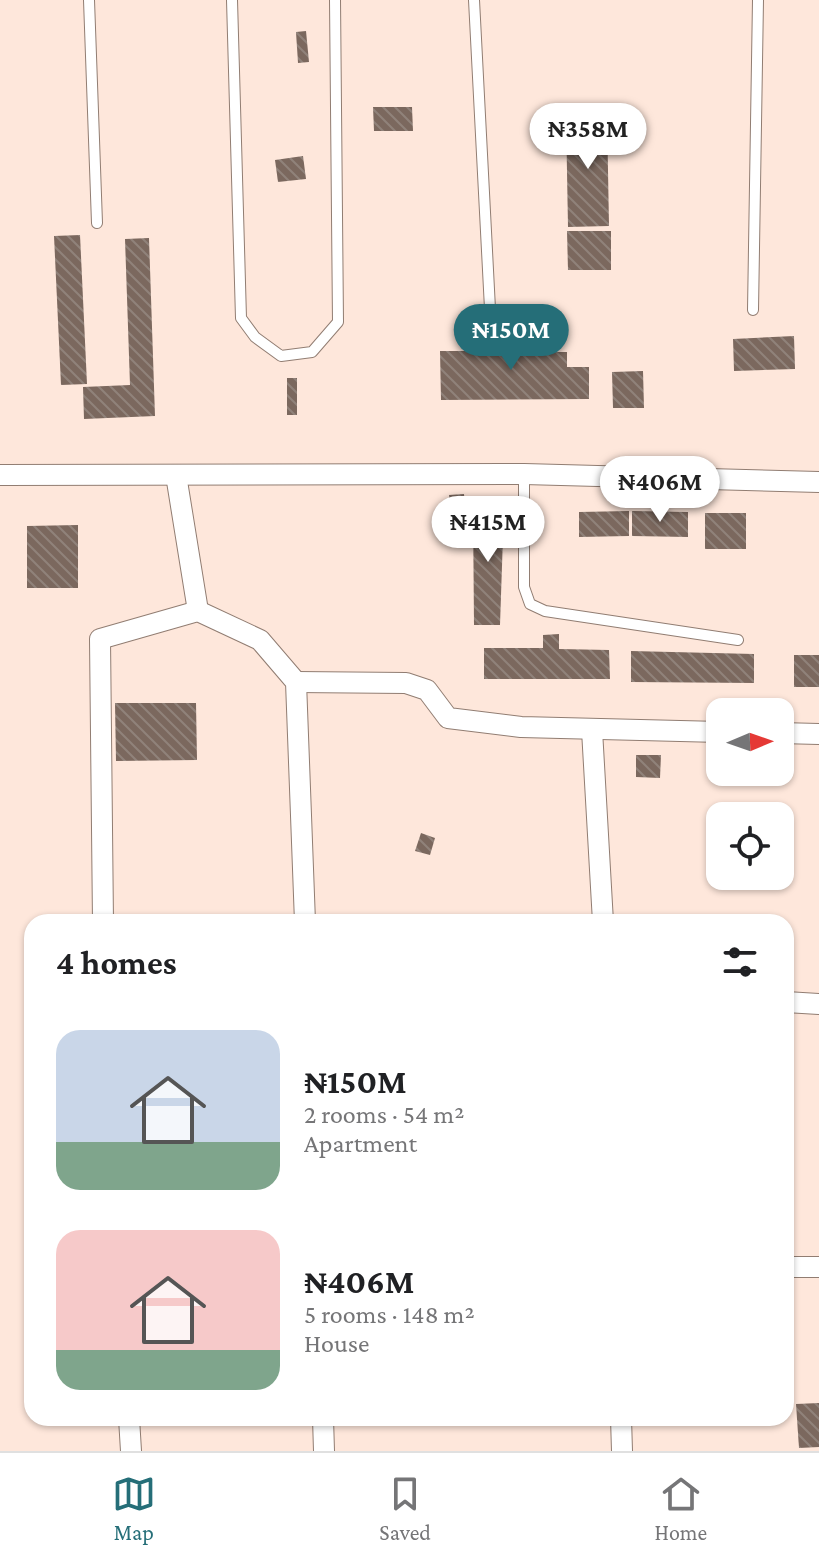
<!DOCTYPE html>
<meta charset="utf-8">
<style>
body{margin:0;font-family:"Crimson Pro",serif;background:#f6f6f6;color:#202124;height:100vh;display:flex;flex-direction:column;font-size:30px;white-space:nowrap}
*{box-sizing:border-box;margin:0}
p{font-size:26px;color:#757577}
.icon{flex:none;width:44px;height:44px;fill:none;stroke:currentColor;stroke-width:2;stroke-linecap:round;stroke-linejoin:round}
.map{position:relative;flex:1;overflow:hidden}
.drawer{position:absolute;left:24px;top:914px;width:770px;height:512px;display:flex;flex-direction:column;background:#fff;border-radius:24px;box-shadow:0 2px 6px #0004}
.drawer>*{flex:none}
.needle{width:52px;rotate:88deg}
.fabs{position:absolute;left:706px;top:698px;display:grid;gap:16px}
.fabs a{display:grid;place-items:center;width:88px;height:88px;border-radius:16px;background:#fff;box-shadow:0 2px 6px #0004;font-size:40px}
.price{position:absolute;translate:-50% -68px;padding:0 18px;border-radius:28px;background:#fff;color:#222;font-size:26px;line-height:52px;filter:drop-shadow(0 2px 4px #0008)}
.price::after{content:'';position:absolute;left:50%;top:48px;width:24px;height:18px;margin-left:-12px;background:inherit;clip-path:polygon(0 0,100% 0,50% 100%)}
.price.active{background:#256e78;color:#fff}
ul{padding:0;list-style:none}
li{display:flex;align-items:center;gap:24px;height:200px;padding:0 32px}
li span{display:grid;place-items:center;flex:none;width:224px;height:160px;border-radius:24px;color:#555}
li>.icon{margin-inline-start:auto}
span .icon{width:96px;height:96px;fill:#fffc;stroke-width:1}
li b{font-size:34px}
h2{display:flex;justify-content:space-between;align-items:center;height:96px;padding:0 32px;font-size:34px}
.menu{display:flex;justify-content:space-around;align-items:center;height:112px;border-top:2px solid #e0e0e0;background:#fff;font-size:22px;color:#757577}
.menu a{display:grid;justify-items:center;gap:4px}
.menu .active{color:#256e78}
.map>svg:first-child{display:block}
.building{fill:url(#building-back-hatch)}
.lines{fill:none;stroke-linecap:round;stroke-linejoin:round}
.lane-casing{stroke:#917d72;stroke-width:12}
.street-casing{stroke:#917d72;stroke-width:22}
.lane{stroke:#fff;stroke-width:10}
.street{stroke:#fff;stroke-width:20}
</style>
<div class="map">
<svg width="819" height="1451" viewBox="0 0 819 1451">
<defs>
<pattern id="building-back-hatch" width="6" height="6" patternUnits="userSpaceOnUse" patternTransform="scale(2)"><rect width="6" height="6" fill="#7b685e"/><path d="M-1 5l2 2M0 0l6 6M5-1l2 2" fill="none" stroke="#90827a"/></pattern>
</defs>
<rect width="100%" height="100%" fill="#fee7db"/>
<g class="building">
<polygon points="306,31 309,62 298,63 296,32"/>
<polygon points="373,107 412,107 413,131 374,131"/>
<polygon points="607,115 609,226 568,227 566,116"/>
<polygon points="303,156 306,179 278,182 275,160"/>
<polygon points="567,231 611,231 611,270 568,270"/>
<polygon points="80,235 87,384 61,385 54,236"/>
<polygon points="149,238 155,416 84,419 83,387 130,385 125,239"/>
<polygon points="794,336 795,369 734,371 733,339"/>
<polygon points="465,338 549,338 549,352 567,352 567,367 589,367 589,399 441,400 440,351 465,351"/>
<polygon points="643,371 644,408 613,408 612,372"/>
<rect x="287" y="378" width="10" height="37"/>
<polygon points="464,494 466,516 450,517 449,495"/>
<polygon points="473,507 504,507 500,625 474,625"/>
<polygon points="629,511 629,536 579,537 579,512"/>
<polygon points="632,511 688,512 688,537 632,536"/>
<rect x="705" y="513" width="41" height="36"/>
<polygon points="78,525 78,588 27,588 27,526"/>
<polygon points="559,634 559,649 609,650 610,679 484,679 484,648 543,648 543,635"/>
<polygon points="631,651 754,654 754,683 631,682"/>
<rect x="794" y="655" width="25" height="32"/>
<polygon points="115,703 196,703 197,760 116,761"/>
<polygon points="636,755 661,755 660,778 636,777"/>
<polygon points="421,833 435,838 430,855 415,851"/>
<polygon points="793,1211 794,1228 786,1228 786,1212"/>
<polygon points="819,1403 819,1447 799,1448 796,1404"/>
</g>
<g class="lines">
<defs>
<g id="lane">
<polyline points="89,0 97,223"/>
<polyline points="232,0 241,318 255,337 281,356 312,352 338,322 335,0"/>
<polyline points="474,0 491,328"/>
<polyline points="753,310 758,0"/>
<polyline points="524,474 524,587 530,604 545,611 738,640"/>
</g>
<g id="street">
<polyline points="0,475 524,474 819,482"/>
<polyline points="176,475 198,611"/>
<polyline points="296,682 406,683 427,690 448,718 521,727 720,732"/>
<polyline points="592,730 603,922"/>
<polyline points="780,733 819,734"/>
<polyline points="103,922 100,639 198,611 260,640 296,682 305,922"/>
<polyline points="786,1002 819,1004"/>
<polyline points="786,1267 819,1267"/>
<polyline points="129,1418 131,1451"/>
<polyline points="323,1418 324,1451"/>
<polyline points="621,1418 622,1451"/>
</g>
</defs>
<use href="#lane" class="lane-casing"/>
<use href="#street" class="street-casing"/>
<use href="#lane" class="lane"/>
<use href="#street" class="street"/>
</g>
</svg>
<div class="fabs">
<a><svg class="needle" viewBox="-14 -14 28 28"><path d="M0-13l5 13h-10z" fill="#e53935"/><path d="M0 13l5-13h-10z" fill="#757577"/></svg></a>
<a><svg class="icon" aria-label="locate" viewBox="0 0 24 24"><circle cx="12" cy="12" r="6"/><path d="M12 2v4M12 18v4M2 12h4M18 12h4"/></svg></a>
</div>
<b class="price" style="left:588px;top:171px">₦358M</b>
<b class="price active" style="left:511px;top:372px">₦150M</b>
<b class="price" style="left:660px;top:524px">₦406M</b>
<b class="price" style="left:488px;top:564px">₦415M</b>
<section class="drawer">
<h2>4 homes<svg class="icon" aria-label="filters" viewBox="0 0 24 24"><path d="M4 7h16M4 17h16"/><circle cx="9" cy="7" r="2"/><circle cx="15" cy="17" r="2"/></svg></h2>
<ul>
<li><span style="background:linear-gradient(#c9d6e8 70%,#7fa58c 0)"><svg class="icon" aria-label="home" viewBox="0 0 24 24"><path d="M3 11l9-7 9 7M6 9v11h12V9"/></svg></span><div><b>₦150M</b><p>2 rooms · 54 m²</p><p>Apartment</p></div></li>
<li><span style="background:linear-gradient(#f6c9c9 75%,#7fa58c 0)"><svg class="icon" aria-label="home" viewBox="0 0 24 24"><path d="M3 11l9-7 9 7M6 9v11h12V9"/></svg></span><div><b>₦406M</b><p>5 rooms · 148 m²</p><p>House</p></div></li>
</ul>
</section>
</div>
<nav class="menu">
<a class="active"><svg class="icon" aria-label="map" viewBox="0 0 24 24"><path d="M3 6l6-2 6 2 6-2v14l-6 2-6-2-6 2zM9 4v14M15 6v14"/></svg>Map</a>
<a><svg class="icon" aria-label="saved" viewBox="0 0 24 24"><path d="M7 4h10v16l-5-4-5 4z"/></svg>Saved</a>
<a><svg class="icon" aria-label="home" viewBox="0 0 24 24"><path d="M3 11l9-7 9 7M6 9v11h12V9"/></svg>Home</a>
</nav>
